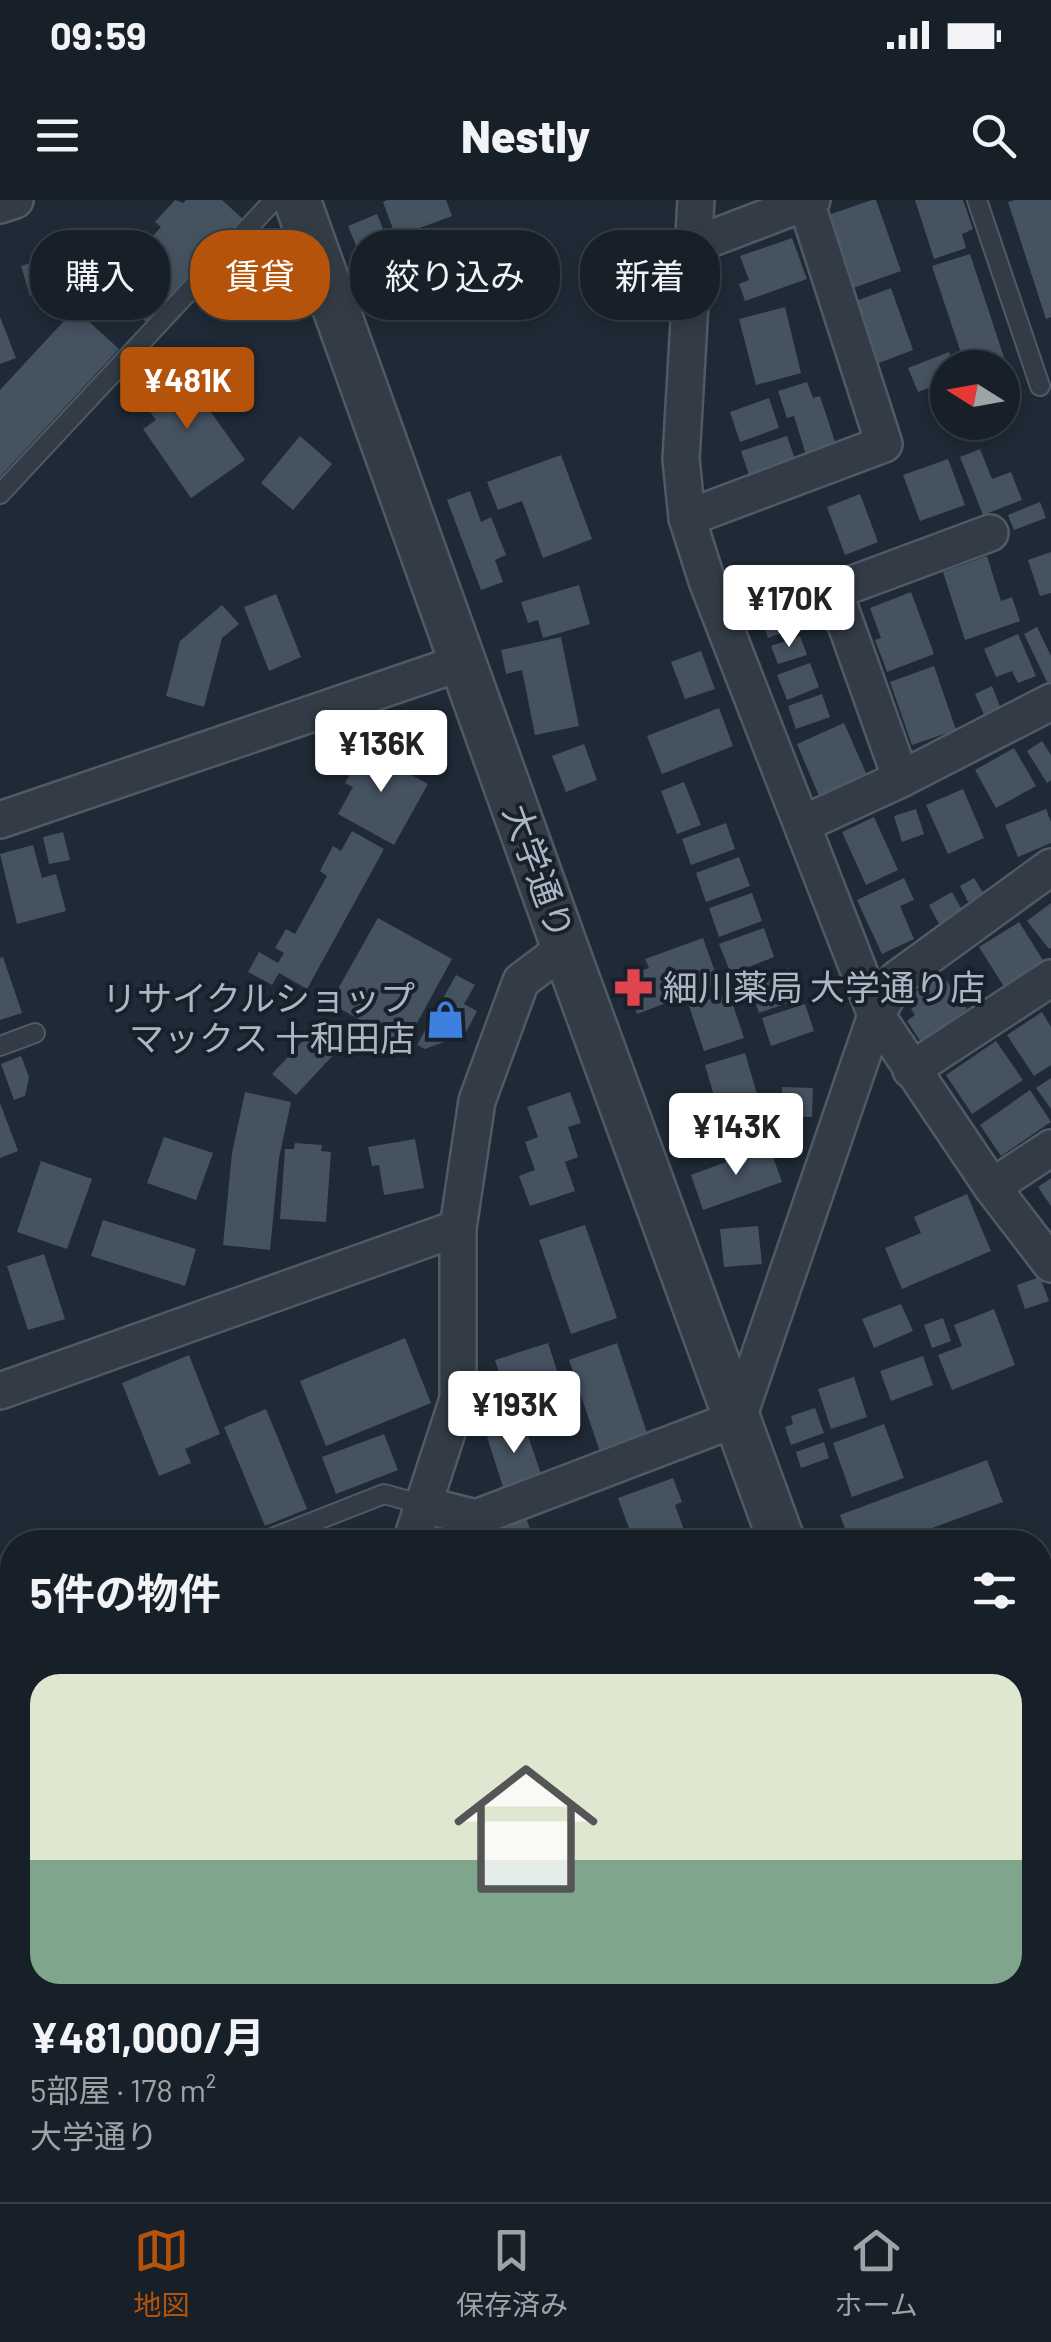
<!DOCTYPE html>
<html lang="ja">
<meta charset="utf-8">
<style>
body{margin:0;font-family:Barlow,"Noto Sans JP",sans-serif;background:#242d34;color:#f1f3f6;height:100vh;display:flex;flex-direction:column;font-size:38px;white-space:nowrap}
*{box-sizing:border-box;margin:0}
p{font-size:32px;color:#9ea3a8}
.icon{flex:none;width:55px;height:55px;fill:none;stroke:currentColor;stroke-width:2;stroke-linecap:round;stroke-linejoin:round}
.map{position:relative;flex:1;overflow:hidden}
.panel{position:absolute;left:0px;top:1330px;width:1052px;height:672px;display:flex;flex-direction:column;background:#172028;border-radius:40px 40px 0 0;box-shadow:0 5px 15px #0003,0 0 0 2px #363e45}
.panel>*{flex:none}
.hud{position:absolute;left:30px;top:30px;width:992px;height:90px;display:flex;gap:20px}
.needle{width:65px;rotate:281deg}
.tools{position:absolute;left:930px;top:150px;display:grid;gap:20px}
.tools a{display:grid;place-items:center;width:90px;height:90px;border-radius:50%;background:#172028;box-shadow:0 5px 15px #0003,0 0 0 2px #363e45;font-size:50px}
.price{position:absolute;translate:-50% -85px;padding:0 22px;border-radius:10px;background:#fff;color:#222;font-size:32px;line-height:65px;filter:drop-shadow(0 2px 5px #0008)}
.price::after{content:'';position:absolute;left:50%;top:60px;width:30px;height:22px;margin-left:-15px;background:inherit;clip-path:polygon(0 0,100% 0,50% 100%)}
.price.selected{background:#b45309;color:#fff}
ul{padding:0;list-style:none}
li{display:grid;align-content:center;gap:20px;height:530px;padding:0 30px}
li span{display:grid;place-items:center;height:310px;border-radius:30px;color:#555}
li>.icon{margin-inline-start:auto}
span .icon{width:180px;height:180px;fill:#fffc;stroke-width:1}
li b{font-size:42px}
h2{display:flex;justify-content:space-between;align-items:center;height:120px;padding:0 30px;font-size:42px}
.pill{padding:0 35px;border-radius:40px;background:#172028;box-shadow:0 5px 15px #0003,0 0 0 2px #363e45;font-size:35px;line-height:90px}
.pill.selected{background:#b45309;color:#fff}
.status{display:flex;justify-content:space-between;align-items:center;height:70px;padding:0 50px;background:#172028;direction:ltr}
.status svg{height:28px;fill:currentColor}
header{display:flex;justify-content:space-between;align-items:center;height:130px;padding:0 30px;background:#172028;font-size:45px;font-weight:800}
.menu{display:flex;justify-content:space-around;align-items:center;height:140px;border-top:2px solid #363e45;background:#172028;font-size:28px;color:#9ea3a8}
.menu a{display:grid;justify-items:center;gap:5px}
.menu .selected{color:#b45309}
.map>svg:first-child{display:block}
.building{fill:#455260}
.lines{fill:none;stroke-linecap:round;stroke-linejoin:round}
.service-casing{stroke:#505a64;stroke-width:22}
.minor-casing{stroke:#505a64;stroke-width:40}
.tertiary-casing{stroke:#505a64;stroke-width:50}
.service{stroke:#333c46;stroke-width:18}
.minor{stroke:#333c46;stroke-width:35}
.tertiary{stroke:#333c46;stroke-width:45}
.labels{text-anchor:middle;stroke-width:8;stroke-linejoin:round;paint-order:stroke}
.street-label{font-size:35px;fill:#acb7c3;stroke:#18212b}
.poi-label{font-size:35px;fill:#acb7c3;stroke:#18212b;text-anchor:start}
</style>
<div class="status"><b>09:59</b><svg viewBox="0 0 49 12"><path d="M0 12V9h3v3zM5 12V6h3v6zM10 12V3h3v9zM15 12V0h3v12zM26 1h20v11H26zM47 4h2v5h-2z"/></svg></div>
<header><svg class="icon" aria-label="menu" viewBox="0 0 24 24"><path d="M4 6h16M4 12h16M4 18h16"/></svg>Nestly<svg class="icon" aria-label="search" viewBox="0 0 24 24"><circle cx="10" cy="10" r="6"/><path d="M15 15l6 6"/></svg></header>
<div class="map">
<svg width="1051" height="2002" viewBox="0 0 1051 2002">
<rect width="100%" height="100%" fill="#1f2a36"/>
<g class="building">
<polygon points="175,0 183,3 186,0 222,0 244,20 147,123 107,85 120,72 112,65 136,40 143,47 161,27 155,22"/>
<polygon points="387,0 446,0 452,16 396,37 383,2"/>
<polygon points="872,0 876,0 901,71 853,88 844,62 835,65 828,15"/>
<polygon points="915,0 963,0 973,29 962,34 966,48 934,59"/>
<polygon points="1015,0 1051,0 1051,117 1046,119 1008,2"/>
<polygon points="377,14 386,36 357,48 348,26"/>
<polygon points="80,30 95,74 69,83 74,97 46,106 41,92 30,96 21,66 46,58 41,44"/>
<polygon points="792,38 807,79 745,101 739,84 749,80 740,56"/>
<polygon points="970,54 1017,197 1002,202 1002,168 966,168 932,66"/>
<polygon points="891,88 913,150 879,163 856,101"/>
<polygon points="785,107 801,173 756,185 739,119"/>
<polygon points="75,109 119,149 0,277 0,190"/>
<polygon points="0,117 16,158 0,164"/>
<polygon points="949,152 955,168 948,168 948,202 936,207 929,188 918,192 908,168"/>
<polygon points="176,163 245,260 191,298 143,229 156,220 136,192"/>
<polygon points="807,182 813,198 820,196 837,248 807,258 794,216 787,218 778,191"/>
<polygon points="769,198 779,228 740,242 730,212"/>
<polygon points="300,236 332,264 293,310 261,283"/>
<polygon points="787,236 797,265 751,281 741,251"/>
<polygon points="980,249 992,279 1011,272 1022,300 983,315 960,257"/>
<polygon points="561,255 592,339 543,358 522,301 498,310 487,282"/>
<polygon points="948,259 965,305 920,321 903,275"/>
<polygon points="470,291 481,322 491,317 506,355 495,360 503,382 481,390 447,300"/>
<polygon points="860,294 878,342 845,355 827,307"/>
<polygon points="1040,302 1046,318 1014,330 1008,315"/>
<polygon points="1051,352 1051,393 1040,396 1028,360"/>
<polygon points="987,356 1001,401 1012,397 1020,421 965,440 943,372"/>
<polygon points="579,385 590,424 543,438 538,420 528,423 521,402"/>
<polygon points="911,392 934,454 887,472 875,440 881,438 870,408"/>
<polygon points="276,394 301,457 269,471 244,407"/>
<polygon points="788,400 798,427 768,438 759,411"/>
<polygon points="222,405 239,424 222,438 204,507 166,496 180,441"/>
<polygon points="1037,427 1051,456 1051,483 1048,484 1024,434"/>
<polygon points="1018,434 1036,476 1018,483 1012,471 996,477 984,449"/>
<polygon points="800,436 807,455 778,464 771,446"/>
<polygon points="561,437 579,526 535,535 522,470 506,474 501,450"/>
<polygon points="701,451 715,489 685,499 671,462"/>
<polygon points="810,463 819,487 787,500 777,475"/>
<polygon points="934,466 956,530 912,545 890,482"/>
<polygon points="992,486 1004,517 988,524 975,494"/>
<polygon points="822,494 830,517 796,529 788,506"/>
<polygon points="719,508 733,546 662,574 647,536"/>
<polygon points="844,523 870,582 822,603 797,544"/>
<polygon points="1042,541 1051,555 1051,580 1047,583 1027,551"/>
<polygon points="368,542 387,553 383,559 428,584 394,645 338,614 353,587 345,583"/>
<polygon points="584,544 597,580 566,592 552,556"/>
<polygon points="1014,548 1036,586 996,608 975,570"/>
<polygon points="684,582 701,625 677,634 661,591"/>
<polygon points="963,589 984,638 948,654 926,605"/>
<polygon points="916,609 924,634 902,642 894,616"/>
<polygon points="1046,609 1051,622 1051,643 1018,657 1005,625"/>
<polygon points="874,617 898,670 866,685 842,632"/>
<polygon points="726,623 735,649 691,665 682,639"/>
<polygon points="352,631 384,649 307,789 279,773 272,785 248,772 259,752 278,763 284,753 275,748 286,729 295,734 327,676 320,671 333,646 341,651"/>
<polygon points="63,632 70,660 49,664 43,637"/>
<polygon points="33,645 42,678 56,674 66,711 17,724 0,654"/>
<polygon points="739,657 750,686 706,702 696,673"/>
<polygon points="904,678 914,700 900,706 914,739 882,754 857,700"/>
<polygon points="974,678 984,694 968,702 960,686"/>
<polygon points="952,692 962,710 939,724 929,705"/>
<polygon points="752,693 762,721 719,737 709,708"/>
<polygon points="1051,703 1051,748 1049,749 1027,721"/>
<polygon points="378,718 452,759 405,845 330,803"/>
<polygon points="1019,722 1048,768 1008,793 979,747"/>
<polygon points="764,728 774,757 731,774 719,744"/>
<polygon points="703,738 719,783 637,814 624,777 649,768 645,759"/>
<polygon points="3,757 22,813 0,820 0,758"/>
<polygon points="789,768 799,799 759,813 749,782"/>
<polygon points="941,773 967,809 921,842 907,821 915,815 911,809 918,804 911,795"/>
<polygon points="456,775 475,785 464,804 477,811 465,834 425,849 417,845"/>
<polygon points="729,793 744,838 704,851 689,806"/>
<polygon points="805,804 814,831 771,846 762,818"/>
<polygon points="1042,812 1051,827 1051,865 1034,876 1007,835"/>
<polygon points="313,830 337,851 296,895 272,874"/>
<polygon points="996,841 1023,880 972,914 946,875"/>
<polygon points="745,853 759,901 719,913 705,865"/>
<polygon points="21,856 29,877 25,896 14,900 1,864"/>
<polygon points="1051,878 1051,909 1036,888"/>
<polygon points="782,887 813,888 812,917 781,916"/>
<polygon points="1030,890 1051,922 1001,956 980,925"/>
<polygon points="245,892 291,902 279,958 270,1050 223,1045 232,953"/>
<polygon points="570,892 581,923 568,927 578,957 565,962 575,991 530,1006 519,976 535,970 525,942 538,937 527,907"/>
<polygon points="0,903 18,951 0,958"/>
<polygon points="164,937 213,953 196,1000 147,983"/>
<polygon points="415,939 424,988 384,995 379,965 372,966 368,947"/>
<polygon points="295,943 322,945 321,951 331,952 326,1022 280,1019 285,949 294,949"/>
<polygon points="769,946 782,982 703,1010 691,975"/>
<polygon points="41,961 92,979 67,1049 17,1032"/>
<polygon points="1051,978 1051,1006 1038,987"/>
<polygon points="967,994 991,1051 902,1089 885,1048 921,1033 914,1017"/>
<polygon points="103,1020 196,1049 185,1086 91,1056"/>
<polygon points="585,1025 617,1118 571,1134 539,1040"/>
<polygon points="758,1026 762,1064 724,1067 720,1029"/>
<polygon points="44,1054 65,1119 28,1130 7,1066"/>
<polygon points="1040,1077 1049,1101 1025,1109 1017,1085"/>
<polygon points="901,1104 913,1131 874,1148 862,1119"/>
<polygon points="994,1109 1015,1165 952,1190 938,1155 962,1146 954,1125"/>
<polygon points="943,1118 951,1141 932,1148 924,1125"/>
<polygon points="405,1138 431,1203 326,1246 300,1181"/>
<polygon points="548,1143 560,1180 536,1187 528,1208 502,1216 493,1187 503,1184 495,1160"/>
<polygon points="617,1143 648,1236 600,1252 569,1160"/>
<polygon points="189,1155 220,1234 185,1249 191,1263 159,1276 122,1183"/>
<polygon points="923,1156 933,1185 891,1201 880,1171"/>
<polygon points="854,1177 867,1217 831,1229 818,1189"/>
<polygon points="815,1208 824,1233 791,1245 785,1227 793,1224 791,1216"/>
<polygon points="266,1209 307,1309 265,1326 224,1227"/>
<polygon points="524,1224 541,1274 503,1287 487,1237"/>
<polygon points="884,1224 904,1278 852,1297 833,1243"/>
<polygon points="384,1234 398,1270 336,1294 322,1257"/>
<polygon points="824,1242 829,1258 801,1268 796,1252"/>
<polygon points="987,1260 1003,1302 894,1342 850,1342 840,1315"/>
<polygon points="673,1278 682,1302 675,1305 685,1333 658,1342 634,1342 618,1298"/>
<polygon points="512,1313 515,1322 526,1318 535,1342 499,1342 491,1321"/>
<polygon points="464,1334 467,1342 442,1342"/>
<polygon points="1051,1374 1051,1414 1040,1419 1040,1378"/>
<polygon points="1047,1440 1051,1450 1051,1485 1040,1489 1040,1443"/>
<polygon points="11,1524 12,1524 12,1552 5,1550"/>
<polygon points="6,1555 12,1575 0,1579 0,1557"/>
<polygon points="1050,1574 1051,1607 1040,1611 1040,1578"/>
<polygon points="1040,1640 1051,1668 1040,1672"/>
<polygon points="1051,1742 1051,1835 1040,1839 1040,1746"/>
<polygon points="1051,1869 1051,1941 1050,1942 1040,1911 1040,1873"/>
<polygon points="0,1952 11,1979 0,1983"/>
<polygon points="164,1990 215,1990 184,2002 168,2002"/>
<polygon points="270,1990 277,1990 281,2002 239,2002"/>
<polygon points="438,1990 470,1990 470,1991 441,2000"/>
<polygon points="511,1990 518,1990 523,2002 479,2002"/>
<polygon points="538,1990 587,1990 591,2002 542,2002"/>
</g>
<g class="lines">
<defs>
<g id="service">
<polyline points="977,0 1040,186"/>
<polyline points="0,294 274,0"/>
<polyline points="0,846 35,833"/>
<polyline points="262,1342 384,1294 424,1305"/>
<polyline points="1040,1526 1051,1522"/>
</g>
<g id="minor">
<polyline points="696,0 681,259 687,318 707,381 876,815 992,987 1051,1064"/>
<polyline points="0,5 15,0"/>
<polyline points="694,45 812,0"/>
<polyline points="687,318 884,244 806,2"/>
<polyline points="901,579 834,391 990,333"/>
<polyline points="0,620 463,462"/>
<polyline points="803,624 901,579 1051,502"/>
<polyline points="911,870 1051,778"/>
<polyline points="992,987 1051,948"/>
<polyline points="0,1191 458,1028"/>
<polyline points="424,1305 476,1318 738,1218 876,815 897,779 1051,667"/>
<polyline points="411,1342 458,1199 458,1028 477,901 521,781 565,748"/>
<polyline points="0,1683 12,1719"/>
<polyline points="0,1894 12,1889"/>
<polyline points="108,1990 112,2002"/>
<polyline points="421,1990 426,2002"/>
<polyline points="628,1990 632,2002"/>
</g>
<g id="tertiary">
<polyline points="297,0 565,748 782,1342"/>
<polyline points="1019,1990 1024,2002"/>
</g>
</defs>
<use href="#service" class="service-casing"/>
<use href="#minor" class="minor-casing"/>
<use href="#tertiary" class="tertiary-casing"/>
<use href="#service" class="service"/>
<use href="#minor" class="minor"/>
<use href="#tertiary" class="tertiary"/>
</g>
<defs>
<symbol id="pharmacy-bare" viewBox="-9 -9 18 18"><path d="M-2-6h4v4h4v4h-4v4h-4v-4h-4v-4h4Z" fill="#e0444e" stroke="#18212b" stroke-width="2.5" paint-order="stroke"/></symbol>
<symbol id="shop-bare" viewBox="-9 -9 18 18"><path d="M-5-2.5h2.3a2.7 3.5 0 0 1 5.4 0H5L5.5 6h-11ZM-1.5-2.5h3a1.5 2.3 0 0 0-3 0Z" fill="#3f7fe0" stroke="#18212b" stroke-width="2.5" paint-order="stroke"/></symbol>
</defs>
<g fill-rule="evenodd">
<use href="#pharmacy-bare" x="606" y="760" width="55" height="55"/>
<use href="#shop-bare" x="418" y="792" width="55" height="55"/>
</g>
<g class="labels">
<g class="street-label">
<text transform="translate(538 672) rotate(70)" y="12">大学通り</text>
</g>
<g class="poi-label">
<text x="663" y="800">細川薬局 大学通り店</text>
<text x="415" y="811" text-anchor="end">リサイクルショップ<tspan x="415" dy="40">マックス 十和田店</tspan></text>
</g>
</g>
</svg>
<div class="tools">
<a><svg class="needle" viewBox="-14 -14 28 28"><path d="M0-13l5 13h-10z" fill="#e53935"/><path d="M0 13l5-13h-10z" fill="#9ea3a8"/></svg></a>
</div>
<b class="price selected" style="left:187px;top:232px">¥481K</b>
<b class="price" style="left:789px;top:450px">¥170K</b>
<b class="price" style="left:381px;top:595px">¥136K</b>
<b class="price" style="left:736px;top:978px">¥143K</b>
<b class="price" style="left:514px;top:1256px">¥193K</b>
<div class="hud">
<a class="pill">購入</a>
<a class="pill selected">賃貸</a>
<a class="pill">絞り込み</a>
<a class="pill">新着</a>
</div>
<section class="panel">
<h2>5件の物件<svg class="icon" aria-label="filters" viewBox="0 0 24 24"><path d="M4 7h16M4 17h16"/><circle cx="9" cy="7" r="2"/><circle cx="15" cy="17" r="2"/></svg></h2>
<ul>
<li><span style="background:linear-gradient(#dfe7d0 60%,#7fa58c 0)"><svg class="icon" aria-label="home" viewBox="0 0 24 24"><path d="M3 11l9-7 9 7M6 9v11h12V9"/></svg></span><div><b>¥481,000/月</b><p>5部屋 · 178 m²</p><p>大学通り</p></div></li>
</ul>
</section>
</div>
<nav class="menu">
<a class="selected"><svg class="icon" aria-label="map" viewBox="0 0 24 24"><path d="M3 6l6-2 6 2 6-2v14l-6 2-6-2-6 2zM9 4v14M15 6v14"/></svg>地図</a>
<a><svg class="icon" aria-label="saved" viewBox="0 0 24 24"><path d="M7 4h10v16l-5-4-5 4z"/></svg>保存済み</a>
<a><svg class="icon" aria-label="home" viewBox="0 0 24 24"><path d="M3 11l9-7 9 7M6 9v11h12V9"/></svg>ホーム</a>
</nav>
